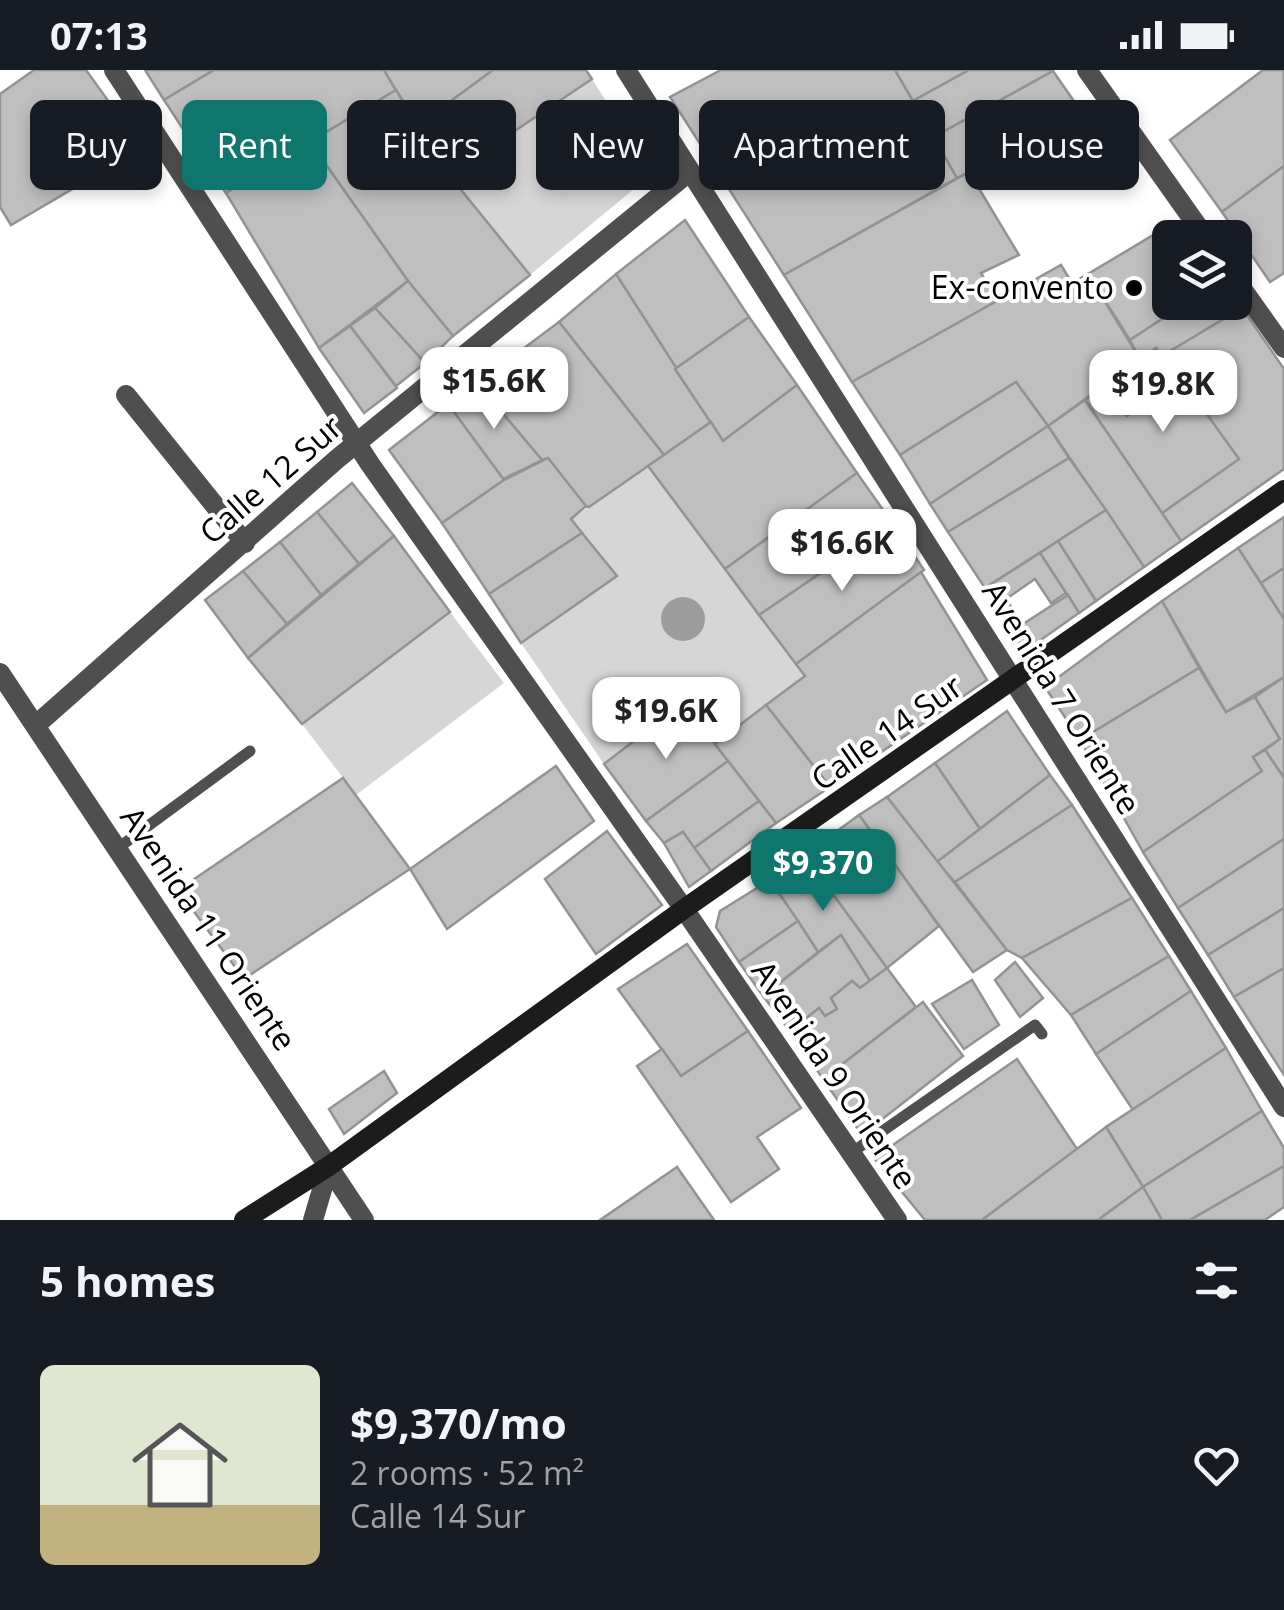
<!DOCTYPE html>
<meta charset="utf-8">
<style>
body{margin:0;font-family:"Open Sans",sans-serif;background:#20242c;color:#f1f3f6;height:100vh;display:flex;flex-direction:column;font-size:38px;white-space:nowrap}
*{box-sizing:border-box;margin:0}
p{font-size:32px;color:#9ea1a6}
.icon{flex:none;width:55px;height:55px;fill:none;stroke:currentColor;stroke-width:2;stroke-linecap:round;stroke-linejoin:round}
.map{position:relative;height:1150px;overflow:hidden}
.sheet{display:flex;flex-direction:column;background:#171b24;flex:1}
.sheet>*{flex:none}
.hud{position:absolute;left:30px;top:30px;width:1225px;height:90px;display:flex;gap:20px}
.tools{position:absolute;left:1152px;top:150px;display:grid;gap:20px}
.tools a{display:grid;place-items:center;width:100px;height:100px;border-radius:15px;background:#171b24;box-shadow:0 5px 15px #0003;font-size:50px}
.price{position:absolute;translate:-50% -85px;padding:0 22px;border-radius:20px;background:#fff;color:#222;font-size:32px;line-height:65px;filter:drop-shadow(0 2px 5px #0008)}
.price::after{content:'';position:absolute;left:50%;top:60px;width:30px;height:22px;margin-left:-15px;background:inherit;clip-path:polygon(0 0,100% 0,50% 100%)}
.price.on{background:#0f766e;color:#fff}
ul{padding:0;list-style:none}
li{display:flex;align-items:center;gap:30px;height:250px;padding:0 40px}
li span{display:grid;place-items:center;flex:none;width:280px;height:200px;border-radius:15px;color:#555}
li>.icon{margin-inline-start:auto}
span .icon{width:120px;height:120px;fill:#fffc;stroke-width:1}
li b{font-size:42px}
h2{display:flex;justify-content:space-between;align-items:center;height:120px;padding:0 40px;font-size:42px}
.chip{padding:0 35px;border-radius:15px;background:#171b24;box-shadow:0 5px 15px #0003;font-size:35px;line-height:90px}
.chip.on{background:#0f766e;color:#fff}
.status{display:flex;justify-content:space-between;align-items:center;height:70px;padding:0 50px;background:#171b24;direction:ltr}
.status svg{height:28px;fill:currentColor}
.map>svg:first-child{display:block}
.green{fill:#d6d6d6}
.water{fill:#9d9d9d}
.building{fill:#bfbfbf;stroke:#939393;stroke-width:2.5}
.lines{fill:none;stroke-linecap:round;stroke-linejoin:round}
.service{stroke:#4f4f4f;stroke-width:11}
.minor{stroke:#4f4f4f;stroke-width:20}
.tertiary{stroke:#4f4f4f;stroke-width:20}
.secondary{stroke:#1c1c1c;stroke-width:20}
.poi-dot{fill:#000;stroke:#fff;stroke-width:4}
.labels{text-anchor:middle;stroke-width:8;stroke-linejoin:round;paint-order:stroke}
.poi-label{font-size:32px;fill:#000;stroke:#fff;text-anchor:end}
.street-label{font-size:32px;fill:#000;stroke:#fff}
</style>
<div class="status"><b>07:13</b><svg viewBox="0 0 49 12"><path d="M0 12V9h3v3zM5 12V6h3v6zM10 12V3h3v9zM15 12V0h3v12zM26 1h20v11H26zM47 4h2v5h-2z"/></svg></div>
<div class="map">
<svg width="1284" height="1150" viewBox="0 0 1284 1150">
<rect width="100%" height="100%" fill="#fff"/>
<g class="green">
<polygon points="592,9 652,104 530,205 449,105"/>
<polygon points="648,396 805,606 715,674 683,633 604,694 521,573 616,506 571,449"/>
<polygon points="450,542 504,613 356,725 302,654"/>
</g>
<circle class="water" cx="683" cy="549" r="22"/>
<g class="building">
<polygon points="34,0 86,0 142,78 11,155 0,137 0,24"/>
<polygon points="145,0 214,0 164,30"/>
<polygon points="214,0 384,0 396,20 310,72 295,48 211,102 164,30"/>
<polygon points="384,0 493,0 417,56"/>
<polygon points="493,0 586,0 592,9 449,105 417,56"/>
<polygon points="721,0 895,0 957,108 784,205 670,27"/>
<polygon points="895,0 969,0 913,31"/>
<polygon points="969,0 1052,0 1053,1 934,67 913,31"/>
<polygon points="1263,0 1284,0 1284,96 1222,142 1170,70"/>
<polygon points="1053,1 1078,37 971,106 969,102 957,108 934,67"/>
<polygon points="396,20 449,105 530,205 453,266 408,211 310,72"/>
<polygon points="295,48 310,72 226,123 211,102"/>
<polygon points="310,72 408,211 319,278 226,123"/>
<polygon points="1284,96 1284,203 1270,212 1222,142"/>
<polygon points="969,102 1019,185 981,203 998,232 852,312 784,205"/>
<polygon points="685,150 749,247 675,299 616,204"/>
<polygon points="1170,155 1179,168 1170,168 1170,232 1188,232 1130,270 1088,204"/>
<polygon points="1061,195 1072,213 1088,204 1140,289 1048,356 1016,312 900,385 852,312"/>
<polygon points="616,204 711,352 664,385 559,252"/>
<polygon points="408,211 453,266 425,293 375,238"/>
<polygon points="1235,229 1242,238 1162,286 1156,278 1140,289 1130,270 1188,232 1235,232"/>
<polygon points="375,238 425,293 396,316 350,256"/>
<polygon points="1242,238 1284,299 1284,399 1181,471 1162,443 1239,389 1162,286"/>
<polygon points="749,247 797,315 723,371 675,299"/>
<polygon points="559,252 664,385 589,437 584,436 548,388 542,390 477,313"/>
<polygon points="350,256 397,318 364,343 319,278"/>
<polygon points="1156,278 1168,293 1115,330 1127,346 1181,308 1239,389 1162,443 1085,330"/>
<polygon points="1016,312 1048,356 930,434 900,385"/>
<polygon points="477,313 542,390 503,409 448,334"/>
<polygon points="797,315 857,403 725,499 648,396 711,352 723,371"/>
<polygon points="1085,330 1181,471 1144,497 1048,356"/>
<polygon points="448,334 504,410 442,453 389,380"/>
<polygon points="1048,356 1069,388 948,462 930,434"/>
<polygon points="548,388 586,436 571,449 582,463 489,524 442,453 504,410"/>
<polygon points="1069,388 1106,440 985,518 948,462"/>
<polygon points="857,403 893,454 759,545 725,499"/>
<polygon points="352,413 394,466 359,494 317,442"/>
<polygon points="1106,440 1144,497 1096,531 1058,471"/>
<polygon points="317,442 359,494 321,525 280,472"/>
<polygon points="1284,447 1284,498 1261,513 1238,478"/>
<polygon points="893,454 924,500 796,594 759,545"/>
<polygon points="582,463 617,506 521,573 489,524"/>
<polygon points="394,466 450,542 302,654 248,588"/>
<polygon points="1058,471 1096,531 1079,543 1040,483"/>
<polygon points="280,472 321,525 287,554 243,501"/>
<polygon points="1238,478 1284,549 1284,607 1226,642 1162,531"/>
<polygon points="1040,483 1066,523 1051,533 1035,509 1006,529 1023,554 1068,525 1079,543 1025,581 985,518"/>
<polygon points="1284,498 1284,549 1261,513"/>
<polygon points="243,501 287,554 248,588 205,530"/>
<polygon points="921,502 987,610 830,717 766,635 805,606 796,594"/>
<polygon points="1162,531 1199,598 1080,670 1045,617"/>
<polygon points="1199,598 1226,642 1255,627 1280,669 1253,687 1262,701 1143,782 1080,670"/>
<polygon points="1284,607 1284,708 1265,680 1280,669 1255,627"/>
<polygon points="683,633 728,691 646,751 604,694"/>
<polygon points="766,635 830,717 776,753 715,674"/>
<polygon points="1007,641 1050,705 980,759 935,693"/>
<polygon points="1265,680 1284,708 1284,769 1178,838 1143,782 1262,701 1253,687"/>
<polygon points="728,691 759,731 694,778 683,762 664,773 646,751"/>
<polygon points="935,693 980,759 937,792 887,727"/>
<polygon points="556,696 594,751 447,859 410,799"/>
<polygon points="1050,705 1072,735 955,812 937,792"/>
<polygon points="343,708 410,799 244,909 178,820"/>
<polygon points="887,727 1007,880 973,902 859,745"/>
<polygon points="759,731 776,753 711,801 694,778"/>
<polygon points="1072,735 1132,828 1022,888 1007,880 955,812"/>
<polygon points="859,745 939,856 887,898 804,785"/>
<polygon points="607,761 662,835 596,884 545,809"/>
<polygon points="683,762 711,801 689,817 664,773"/>
<polygon points="1284,769 1284,838 1208,885 1178,838"/>
<polygon points="804,785 887,898 870,911 841,865 818,882 770,810"/>
<polygon points="770,810 798,851 739,892 716,857 720,841"/>
<polygon points="1132,828 1169,886 1071,945 1022,888"/>
<polygon points="1284,838 1284,898 1234,927 1208,885"/>
<polygon points="798,851 818,882 763,926 739,892"/>
<polygon points="841,865 870,911 860,918 852,911 831,928 837,939 825,946 819,938 790,961 763,926"/>
<polygon points="687,874 748,961 681,1006 618,919"/>
<polygon points="1169,886 1191,921 1096,984 1071,945"/>
<polygon points="1015,892 1043,928 1020,947 995,910"/>
<polygon points="887,898 916,937 823,1009 790,961 819,938 825,946 837,939 831,928 852,911 860,918"/>
<polygon points="1284,898 1284,1005 1234,927"/>
<polygon points="972,910 999,955 964,979 932,934"/>
<polygon points="1191,921 1226,978 1133,1040 1096,984"/>
<polygon points="923,932 963,986 862,1065 823,1009"/>
<polygon points="748,961 801,1038 757,1067 779,1099 731,1132 637,996 662,979 681,1006"/>
<polygon points="1226,978 1262,1041 1143,1117 1106,1057"/>
<polygon points="1017,989 1077,1079 982,1150 925,1150 874,1088"/>
<polygon points="384,1001 397,1023 344,1064 329,1039"/>
<polygon points="1262,1041 1284,1078 1284,1096 1190,1150 1162,1150 1143,1117"/>
<polygon points="1106,1057 1143,1117 1098,1150 982,1150"/>
<polygon points="1284,1096 1284,1137 1265,1150 1190,1150"/>
<polygon points="677,1097 714,1150 600,1150"/>
<polygon points="1143,1117 1162,1150 1098,1150"/>
</g>
<g class="lines">
<g class="service">
<polyline points="118,778 250,681"/>
<polyline points="851,1083 1035,955 1042,964"/>
</g>
<g class="minor">
<polyline points="114,0 370,394 684,839 897,1150"/>
<polyline points="626,0 1284,1037"/>
<polyline points="1087,0 1206,168"/>
<polyline points="1235,209 1284,278"/>
<polyline points="126,325 245,473"/>
<polyline points="36,655 337,389 689,102"/>
<polyline points="313,1150 329,1096"/>
</g>
<polyline class="tertiary" points="0,603 364,1150"/>
<polyline class="secondary" points="244,1150 329,1096 684,839 1284,420"/>
</g>
<circle class="poi-dot" cx="1134" cy="218" r="10"/>
<g class="labels">
<g class="poi-label">
<text x="1114" y="229">Ex-convento</text>
</g>
<g class="street-label">
<text transform="translate(271 410) rotate(-41)" y="11">Calle 12 Sur</text>
<text transform="translate(1061 628) rotate(58)" y="11">Avenida 7 Oriente</text>
<text transform="translate(887 663) rotate(-35)" y="11">Calle 14 Sur</text>
<text transform="translate(208 859) rotate(56)" y="11">Avenida 11 Oriente</text>
<text transform="translate(834 1005) rotate(56)" y="11">Avenida 9 Oriente</text>
</g>
</g>
</svg>
<div class="tools">
<a><svg class="icon" aria-label="layers" viewBox="0 0 24 24"><path d="M12 4l9 5-9 5-9-5zM3 14l9 5 9-5"/></svg></a>
</div>
<b class="price" style="left:494px;top:362px">$15.6K</b>
<b class="price" style="left:1163px;top:365px">$19.8K</b>
<b class="price" style="left:842px;top:524px">$16.6K</b>
<b class="price" style="left:666px;top:692px">$19.6K</b>
<b class="price on" style="left:823px;top:844px">$9,370</b>
<div class="hud">
<a class="chip">Buy</a>
<a class="chip on">Rent</a>
<a class="chip">Filters</a>
<a class="chip">New</a>
<a class="chip">Apartment</a>
<a class="chip">House</a>
</div>
</div>
<section class="sheet">
<h2>5 homes<svg class="icon" aria-label="filters" viewBox="0 0 24 24"><path d="M4 7h16M4 17h16"/><circle cx="9" cy="7" r="2"/><circle cx="15" cy="17" r="2"/></svg></h2>
<ul>
<li><span style="background:linear-gradient(#dfe7d0 70%,#c2b280 0)"><svg class="icon" aria-label="home" viewBox="0 0 24 24"><path d="M3 11l9-7 9 7M6 9v11h12V9"/></svg></span><div><b>$9,370/mo</b><p>2 rooms · 52 m²</p><p>Calle 14 Sur</p></div><svg class="icon" aria-label="heart" viewBox="0 0 24 24"><path d="M12 20l-8-8c-3-5 5-10 8-4 3-6 11-1 8 4z"/></svg></li>
</ul>
</section>
